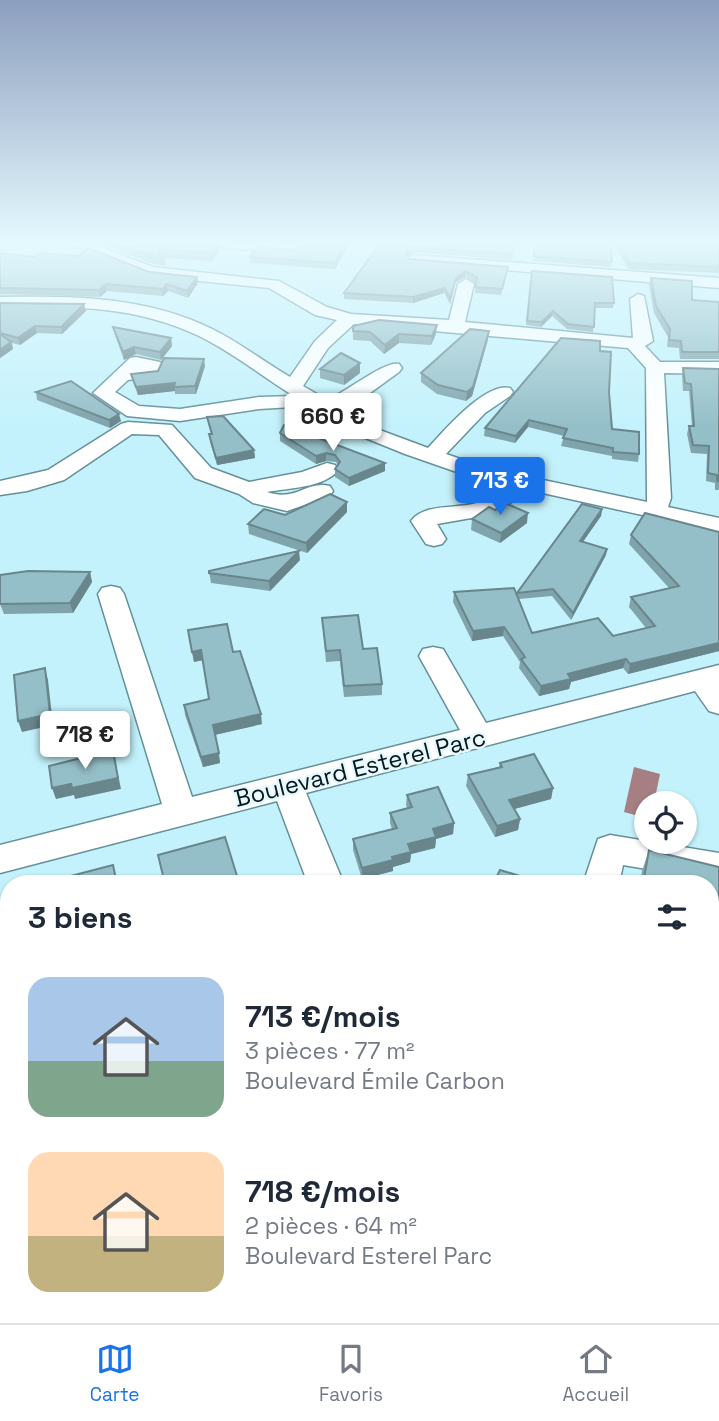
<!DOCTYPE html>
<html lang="fr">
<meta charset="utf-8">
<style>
body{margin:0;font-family:"Space Grotesk",sans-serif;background:#f2f2f3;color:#1f2937;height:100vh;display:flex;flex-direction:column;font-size:26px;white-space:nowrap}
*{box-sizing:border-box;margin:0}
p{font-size:23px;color:#747a83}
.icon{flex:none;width:38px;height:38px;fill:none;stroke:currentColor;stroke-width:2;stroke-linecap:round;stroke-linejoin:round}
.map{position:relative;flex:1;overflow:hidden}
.side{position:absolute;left:0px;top:875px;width:719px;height:448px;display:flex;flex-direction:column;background:#fff;border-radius:28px 28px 0 0;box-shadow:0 2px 5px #0004}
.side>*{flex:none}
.buttons{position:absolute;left:634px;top:791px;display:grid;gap:14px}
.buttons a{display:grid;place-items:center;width:63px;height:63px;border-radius:50%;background:#fff;box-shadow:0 2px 5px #0004;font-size:35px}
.price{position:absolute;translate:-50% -60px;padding:0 16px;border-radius:7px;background:#fff;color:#222;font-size:23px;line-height:46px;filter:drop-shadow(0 2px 4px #0008)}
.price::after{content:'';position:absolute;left:50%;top:42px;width:21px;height:16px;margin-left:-10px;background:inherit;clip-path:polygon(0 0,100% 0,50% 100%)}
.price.active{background:#1a73e8;color:#fff}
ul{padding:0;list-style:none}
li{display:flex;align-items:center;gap:21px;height:175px;padding:0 28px}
li span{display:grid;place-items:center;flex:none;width:196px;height:140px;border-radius:21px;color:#555}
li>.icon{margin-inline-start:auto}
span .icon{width:84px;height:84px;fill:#fffc;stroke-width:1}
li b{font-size:30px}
h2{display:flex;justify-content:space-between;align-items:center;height:84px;padding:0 28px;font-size:30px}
.menu{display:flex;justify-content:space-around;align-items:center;height:98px;border-top:2px solid #e0e1e3;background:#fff;font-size:19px;color:#747a83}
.menu a{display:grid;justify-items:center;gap:4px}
.menu .active{color:#1a73e8}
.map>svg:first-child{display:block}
.water{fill:#a57f82}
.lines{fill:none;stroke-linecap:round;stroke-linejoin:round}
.minor-casing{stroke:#65909a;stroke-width:3}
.minor{fill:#fff;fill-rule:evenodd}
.wall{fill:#80a4ac}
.shaded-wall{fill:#68868c}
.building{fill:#95bfc8;stroke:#68868c;stroke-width:2}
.labels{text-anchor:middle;stroke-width:5;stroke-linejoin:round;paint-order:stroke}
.street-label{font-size:24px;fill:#08191d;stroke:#e7f9fd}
</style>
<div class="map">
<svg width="719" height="1323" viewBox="0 0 719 1323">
<rect width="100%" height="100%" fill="#c4f2fc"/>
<polygon class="water" points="634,767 660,774 654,803 646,803 646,818 624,812"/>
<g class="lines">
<defs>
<g id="minor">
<path d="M64,241h20l69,26 126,14 48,26 24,7 98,6 9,-36 8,-5 8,5 -9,38 168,16 -3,-39 8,-5 6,2 9,45 -8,5 15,16h59v12l-55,-1 7,125 -3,9 51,11v14l-190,-42 -35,24 -57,10 9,15 -4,5 -8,2 -8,-2 -15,-23c13,-18 47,-12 66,-18 10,-2 20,-12 29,-18l-32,-7 -69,-24 -42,-17 -53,-31 -51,3 -79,12 -53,-5 -34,-23 37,-35 6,-1 24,5 3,4 -4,10 -31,4 -13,12 24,14 41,3 79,-12 35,-1c-31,-19 -62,-44 -95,-60 -64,-31 -130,-30 -199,-29v-10c73,-1 145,-1 212,32 27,13 52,33 78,48l25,-36 22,-21 -22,-5 -46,-27 -118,-12zM354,324l274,24 18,20 1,134 -160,-34 -41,-14 39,-41 25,-17 3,-4 -3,-4c-25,-6 -66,43 -82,60l-51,-19 -36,-20 18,-8 40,-29 3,-4 -3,-4c-14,-4 -54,29 -72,36l-24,-14 25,-38z"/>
<polygon points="187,241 244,241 292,245 295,241 309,241 304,250 292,253 194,245"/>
<polygon points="414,255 719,278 719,288 409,262 407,259 409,256"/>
<path d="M128,422l44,3 39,43 38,14 53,-10 25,-9 8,2 3,5c-13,18 -51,18 -71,22 30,10 39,-12 63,-6l3,5 -3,5 -43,15 -34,-8 -14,-9 -44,-16 -36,-43 -27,-1 -68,46 -37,11 -27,4v-14l48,-11 73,-46z"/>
<polygon points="111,586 120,588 124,594 192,797 460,730 419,656 423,649 433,647 443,649 486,723 719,665 719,714 709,711 695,691 306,793 344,884 308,884 277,801 0,873 0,845 162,804 98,594 102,588"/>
<polygon points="610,835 719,853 719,881 623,865 619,884 583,884 598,839"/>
<polygon points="194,1314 260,1314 256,1323 190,1323"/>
</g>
</defs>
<use href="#minor" class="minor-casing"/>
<use href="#minor" class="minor"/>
</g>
<g class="wall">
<polygon points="99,241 208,241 220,250 212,261 165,258 166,266 154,264 100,244"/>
<polygon points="350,241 335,269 250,263 250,257 292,250 306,245"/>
<polygon points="382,241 517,241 512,260 414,252 407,256 409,259 508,267 501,295 475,293 476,283 465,277 455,283 450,304 444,293 413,303 344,299 344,293"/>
<polygon points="535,241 612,262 611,267 533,261"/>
<polygon points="612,241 719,241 719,273 628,269"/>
<polygon points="0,253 197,277 198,283 188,298 168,291 163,296 107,291 100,297 0,294"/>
<polygon points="532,271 614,303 613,308 594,308 593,332 567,329 552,316 541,327 526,325"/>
<polygon points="651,278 692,300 719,302 719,359 680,359 679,348 667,347 668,337 654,313 649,285"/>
<polygon points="0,303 86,311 62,334 37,333 20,345 12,343 13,349 0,358"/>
<polygon points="353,326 436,334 431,345 399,343 384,354 370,341 353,340"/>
<polygon points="113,327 171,338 172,346 161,360 136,354 124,360 115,335"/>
<polygon points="488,339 472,396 466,401 437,394 421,382 421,373"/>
<polygon points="600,351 609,392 612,429 639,454 638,462 612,459 612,456 561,446 564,436 528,427 515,443 484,436 485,428"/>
<polygon points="205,366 196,394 175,394 175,391 138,395 133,382 131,374"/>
<polygon points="683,368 719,369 719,490 715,490 715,483 706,481 707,454 691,453 687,434 689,426 692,426 689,391 683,391 682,376"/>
<polygon points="320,369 360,373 344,385 320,378"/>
<polygon points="36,392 121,421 110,428 37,400"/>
<polygon points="207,417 254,450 255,458 217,465 210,442 209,434 211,434"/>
<polygon points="280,433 385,471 349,486 335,477 335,469 338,466 336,462 326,461 316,464 280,441"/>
<polygon points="347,502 347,512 307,553 249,534 248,524"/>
<polygon points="602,509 601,516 583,542 606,555 571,620 552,596 519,599 532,633 613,636 646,628 629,607 631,597 669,588 629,544 631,535 719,532 719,651 628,674 623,668 571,682 569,689 539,696 519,668 520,662 503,636 472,641 453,602 454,592 517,595 517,593"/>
<polygon points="472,519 527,523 500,543 471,530"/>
<polygon points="300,560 270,591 211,583 209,571"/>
<polygon points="90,572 92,582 73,613 4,614 0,604"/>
<polygon points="322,618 363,649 382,684 382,695 344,697 340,661 326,662"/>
<polygon points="188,630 233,652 262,724 215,735 220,763 203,767 185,715 184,705 209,699 203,660 194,662"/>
<polygon points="500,763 553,788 551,799 514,809 520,819 518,830 495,837 466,786 468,775 499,767"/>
<polygon points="407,795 454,823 453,834 436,839 435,848 411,854 410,862 393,867 393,871 362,879 353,850 353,839 392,829 390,823 390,813 407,808 406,805"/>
<polygon points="649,850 719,867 719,1025 710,1022 710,884 640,884 642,871"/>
<polygon points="9,999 9,1024 0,1011 0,1005"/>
<polygon points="9,1052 9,1076 0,1064 0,1059"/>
</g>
<g class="shaded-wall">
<polygon points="347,241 350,241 335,269 335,263"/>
<polygon points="219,242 220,250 212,261 211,253"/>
<polygon points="414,247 414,252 405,258 405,252"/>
<polygon points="465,271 465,277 455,283 450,304 450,299 456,278"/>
<polygon points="197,277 198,283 188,298 187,291"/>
<polygon points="106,284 107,291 100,297 99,290"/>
<polygon points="167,284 168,291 163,296 163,289"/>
<polygon points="445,288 444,293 413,303 413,297"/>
<polygon points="84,304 86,311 62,334 61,327"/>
<polygon points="553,311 552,316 541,327 542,322"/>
<polygon points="437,325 436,334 431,345 432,336"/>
<polygon points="35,326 37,333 20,345 18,338"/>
<polygon points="489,331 488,339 472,396 466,401 467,392"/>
<polygon points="399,334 399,343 384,354 385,345"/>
<polygon points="171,338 172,346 161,360 160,352"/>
<polygon points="11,342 13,349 0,358 0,350"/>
<polygon points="134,347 136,354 124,360 123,352"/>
<polygon points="204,359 205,366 196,394 195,386"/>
<polygon points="360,363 360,373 344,385 344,375"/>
<polygon points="175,383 175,391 138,395 136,387"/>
<polygon points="119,414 121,421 110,428 109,420"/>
<polygon points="529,420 528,427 515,443 516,436"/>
<polygon points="254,450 255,458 217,465 216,458"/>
<polygon points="326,453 326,461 316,464 316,456"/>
<polygon points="385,463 385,471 349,486 349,478"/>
<polygon points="347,502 347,512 307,553 306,543"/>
<polygon points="602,509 601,516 579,547 580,541"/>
<polygon points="528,513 527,523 500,543 501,533"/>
<polygon points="607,549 606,555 571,620 573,613"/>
<polygon points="299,551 300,560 270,591 269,581"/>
<polygon points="90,572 92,582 73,613 70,603"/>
<polygon points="504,627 503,636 472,641 473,631"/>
<polygon points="719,643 719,651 628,674 630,664"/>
<polygon points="201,650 203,660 194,662 192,652"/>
<polygon points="626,659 623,668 571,682 569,689 539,696 541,686 568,674"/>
<polygon points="45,668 48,680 53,725 22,732 18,721"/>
<polygon points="261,714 262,724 214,735 213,725"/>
<polygon points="113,750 121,789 75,799 74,795 56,799 52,788"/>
<polygon points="219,753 220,763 203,767 201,757"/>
<polygon points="553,788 551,799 507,811 509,800"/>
<polygon points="520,819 518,830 495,837 497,826"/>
<polygon points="454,823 453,834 436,839 435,848 411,854 410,862 393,867 393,871 362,879 362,868 392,857 408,844 433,829"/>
<polygon points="237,876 238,884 210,884"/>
</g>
<g class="building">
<polygon points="111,241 208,241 219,242 211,253 160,249 158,255 165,258 152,256"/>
<polygon points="309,241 347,241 335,263 250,257 258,247 292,250 306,245"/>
<polygon points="382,241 516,241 512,254 414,247 405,252 409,259 508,267 502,289 475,287 477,277 465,271 456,278 450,299 445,288 413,297 344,293"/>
<polygon points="535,241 611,241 612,262 534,256"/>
<polygon points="616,241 719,241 719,267 629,263"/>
<polygon points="88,248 149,272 197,277 187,291 167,284 163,289 106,284 99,290 0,288 0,253 35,257 40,253 78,256"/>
<polygon points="532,271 612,277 614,303 595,303 594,327 568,324 553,311 542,322 527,321"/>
<polygon points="651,278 692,281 692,300 719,302 719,352 682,352 681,341 669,340 670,329 656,306"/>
<polygon points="0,303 84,304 61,327 35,326 18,338 0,333"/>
<polygon points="379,320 437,325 432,336 399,334 385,345 370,332 353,331 353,326"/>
<polygon points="113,327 171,338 160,352 134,347 123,352"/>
<polygon points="470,329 489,331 473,387 467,392 438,385 421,373"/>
<polygon points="0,334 11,342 0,350"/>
<polygon points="561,338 600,341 600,351 611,352 609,392 612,429 639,432 639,454 613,452 613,448 563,438 567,429 529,420 516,436 485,428"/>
<polygon points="341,353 360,363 344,375 320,369"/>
<polygon points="164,358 204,359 195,386 174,387 175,383 136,387 131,374 158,371"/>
<polygon points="683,368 719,369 719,482 717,481 717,475 708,473 709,446 693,445 689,426 694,426 691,384 685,383"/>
<polygon points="71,381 119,414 109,420 36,392"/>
<polygon points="223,416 254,450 216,458 209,434 212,434 207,417"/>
<polygon points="284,425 385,463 349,478 335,469 340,462 335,455 326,453 316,456 280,433"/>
<polygon points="330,494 347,502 306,543 248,524 264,509 285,515"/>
<polygon points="505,503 528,513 501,533 472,519 489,507 495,510"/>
<polygon points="582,504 602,509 580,541 607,549 573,613 553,589 517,593"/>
<polygon points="645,513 719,532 719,643 630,664 626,659 568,674 571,679 541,686 521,659 525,657 504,627 473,631 454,592 514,588 532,633 598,618 613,636 655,626 631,597 679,586 631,535"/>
<polygon points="299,551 269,581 209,573 209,571"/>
<polygon points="28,571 90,572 70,603 0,604 0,575"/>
<polygon points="358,615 363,649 377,648 382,684 344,686 340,650 326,651 322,618"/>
<polygon points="227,624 233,652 240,651 261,714 213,725 219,753 201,757 184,705 209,699 201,650 192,652 188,630"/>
<polygon points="45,668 50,714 18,721 14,675"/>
<polygon points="113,750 118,778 72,788 71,784 52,788 49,766"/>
<polygon points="534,754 553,788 509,800 520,819 497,826 468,775 502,767 500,763"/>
<polygon points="438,787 454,823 433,829 436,837 408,844 411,852 392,857 393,860 362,868 353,839 397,828 390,813 412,807 407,795"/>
<polygon points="225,837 237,876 210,884 165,884 158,855"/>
<polygon points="649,850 719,867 719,1002 710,1000 710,884 643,884"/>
<polygon points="113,865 117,884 40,884"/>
<polygon points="500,870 543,883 543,884 489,884 494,882"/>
<polygon points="9,999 9,1020 0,1010 0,1005"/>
<polygon points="9,1052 9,1073 0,1062 0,1059"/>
<polygon points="9,1181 9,1219 3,1184"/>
</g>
<linearGradient id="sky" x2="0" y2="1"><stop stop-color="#8d9fbf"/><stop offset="0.57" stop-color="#e4f9fe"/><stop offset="1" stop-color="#e4f9fe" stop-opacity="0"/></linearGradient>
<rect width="719" height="426" fill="url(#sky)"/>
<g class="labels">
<g class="street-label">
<text transform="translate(360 768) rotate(-14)" y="8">Boulevard Esterel Parc</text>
</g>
</g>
</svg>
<div class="buttons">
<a><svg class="icon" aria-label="locate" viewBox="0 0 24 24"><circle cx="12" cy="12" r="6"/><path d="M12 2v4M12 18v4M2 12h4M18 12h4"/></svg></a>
</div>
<b class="price" style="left:333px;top:453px">660 €</b>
<b class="price active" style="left:500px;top:517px">713 €</b>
<b class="price" style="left:85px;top:771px">718 €</b>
<section class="side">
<h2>3 biens<svg class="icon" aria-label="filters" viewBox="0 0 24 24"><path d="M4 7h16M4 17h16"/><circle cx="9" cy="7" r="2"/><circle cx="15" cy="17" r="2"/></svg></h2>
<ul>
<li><span style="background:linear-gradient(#a9c7e8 60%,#7fa58c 0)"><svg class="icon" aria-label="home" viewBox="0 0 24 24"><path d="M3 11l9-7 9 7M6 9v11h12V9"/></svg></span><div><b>713 €/mois</b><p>3 pièces · 77 m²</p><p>Boulevard Émile Carbon</p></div></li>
<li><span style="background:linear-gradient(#ffd9b3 60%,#c2b280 0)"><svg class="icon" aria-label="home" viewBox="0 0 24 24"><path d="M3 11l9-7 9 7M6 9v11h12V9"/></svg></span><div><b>718 €/mois</b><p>2 pièces · 64 m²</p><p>Boulevard Esterel Parc</p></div></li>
</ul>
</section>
</div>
<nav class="menu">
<a class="active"><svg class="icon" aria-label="map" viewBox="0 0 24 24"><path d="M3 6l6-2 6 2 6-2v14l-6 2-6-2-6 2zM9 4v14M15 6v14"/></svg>Carte</a>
<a><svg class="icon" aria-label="saved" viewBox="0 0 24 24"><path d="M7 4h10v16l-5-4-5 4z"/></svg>Favoris</a>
<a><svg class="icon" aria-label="home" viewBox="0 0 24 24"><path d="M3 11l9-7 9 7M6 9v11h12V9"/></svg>Accueil</a>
</nav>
